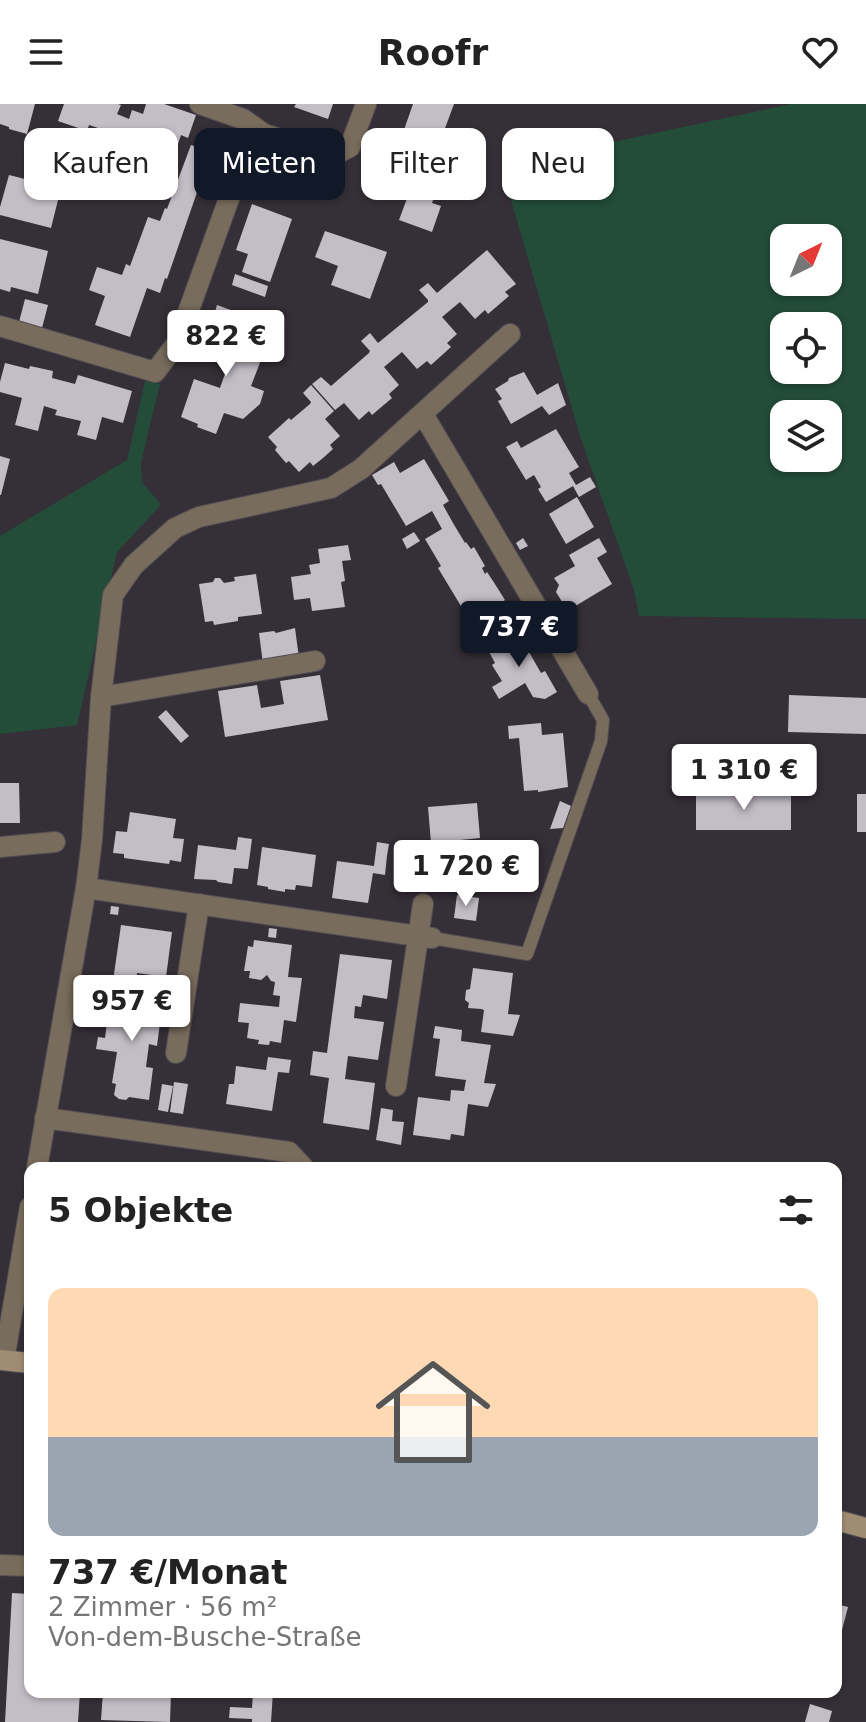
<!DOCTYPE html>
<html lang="de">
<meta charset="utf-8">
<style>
body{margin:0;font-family:"DejaVu Sans",sans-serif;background:#f2f2f2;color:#222;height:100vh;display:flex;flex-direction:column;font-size:30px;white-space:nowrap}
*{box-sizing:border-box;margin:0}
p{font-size:26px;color:#767676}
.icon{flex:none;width:44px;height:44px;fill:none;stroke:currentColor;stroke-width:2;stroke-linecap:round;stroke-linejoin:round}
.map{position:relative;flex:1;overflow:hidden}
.details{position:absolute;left:24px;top:1058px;width:818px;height:536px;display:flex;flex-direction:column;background:#fff;border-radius:16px;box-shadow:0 2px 6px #0004}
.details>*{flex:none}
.top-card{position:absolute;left:24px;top:24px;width:818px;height:72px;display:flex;gap:16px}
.needle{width:52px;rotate:43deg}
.controls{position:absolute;left:770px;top:120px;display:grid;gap:16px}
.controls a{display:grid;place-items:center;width:72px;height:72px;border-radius:16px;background:#fff;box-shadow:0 2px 6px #0004;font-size:40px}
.price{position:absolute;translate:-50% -68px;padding:0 18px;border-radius:8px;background:#fff;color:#222;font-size:26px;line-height:52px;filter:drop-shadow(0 2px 4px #0008)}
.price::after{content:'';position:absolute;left:50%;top:48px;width:24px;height:18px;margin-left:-12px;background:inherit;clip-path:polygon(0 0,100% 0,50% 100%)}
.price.active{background:#111827;color:#fff}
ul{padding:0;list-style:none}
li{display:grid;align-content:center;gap:16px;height:424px;padding:0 24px}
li+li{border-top:2px solid #e0e0e0}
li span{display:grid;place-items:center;height:248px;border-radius:16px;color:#555}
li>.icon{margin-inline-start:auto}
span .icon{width:144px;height:144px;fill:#fffc;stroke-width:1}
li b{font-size:34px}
h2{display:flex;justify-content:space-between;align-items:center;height:96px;padding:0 24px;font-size:34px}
.pill{padding:0 28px;border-radius:16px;background:#fff;box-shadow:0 2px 6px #0004;font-size:28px;line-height:72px}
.pill.active{background:#111827;color:#fff}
header{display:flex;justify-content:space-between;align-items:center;height:104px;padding:0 24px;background:#fff;font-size:36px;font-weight:600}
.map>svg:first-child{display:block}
.green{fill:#234c39;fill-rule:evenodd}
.building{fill:#c3bdc6}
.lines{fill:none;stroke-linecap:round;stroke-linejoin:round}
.lane-casing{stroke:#534e55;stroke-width:14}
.street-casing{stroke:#534e55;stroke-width:22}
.secondary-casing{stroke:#534e55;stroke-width:22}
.lane{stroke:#786c5c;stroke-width:12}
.street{stroke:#786c5c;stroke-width:20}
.secondary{stroke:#9f8c73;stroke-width:20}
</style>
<header><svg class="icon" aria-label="menu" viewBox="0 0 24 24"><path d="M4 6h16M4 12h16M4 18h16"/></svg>Roofr<svg class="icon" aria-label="heart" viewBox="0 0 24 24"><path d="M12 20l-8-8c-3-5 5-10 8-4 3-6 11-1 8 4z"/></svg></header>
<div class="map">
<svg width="866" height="1618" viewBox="0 0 866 1618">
<rect width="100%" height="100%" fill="#353037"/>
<g class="green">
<path d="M791,0h75v515l-227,-3 -5,-26 -54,-154 -79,-270zM828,134v44h-44v-44zM828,222v44h-44v-44zM784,310h44v44h-44z"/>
<polygon points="145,277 160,280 141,358 142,378 158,397 160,402 117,448 77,621 0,630 0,432 127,356"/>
</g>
<g class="building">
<polygon points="0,0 35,0 27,30 9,25 9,23 0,20"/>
<polygon points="64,0 118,0 121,1 117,10 129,15 132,6 143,10 146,0 164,0 196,11 188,34 181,31 176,46 125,28 116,51 97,44 104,26 89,21 87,27 58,17"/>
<polygon points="296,0 333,0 328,15 294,3"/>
<polygon points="413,0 454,0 437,46 427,43 423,55 447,64 444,71 442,70 432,99 441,102 432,128 399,116 409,89 400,86 408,62 413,64 417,53 397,46"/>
<polygon points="191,41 211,48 167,175 165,174 160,189 147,184 130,233 95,221 105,192 89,186 97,163 122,171 126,160 130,162 148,113 160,117 165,104 167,105"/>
<polygon points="9,71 61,84 51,124 0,111 0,103"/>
<polygon points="252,100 292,115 270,178 242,168 248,150 236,146"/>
<polygon points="325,127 387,148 370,195 331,181 338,162 315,153"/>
<polygon points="0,135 48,147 38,190 11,183 10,188 0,185"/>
<polygon points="487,146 516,180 505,188 509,192 488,210 485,206 475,215 460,198 442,213 457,230 447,239 451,243 431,261 427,257 417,265 402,248 384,263 399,281 389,290 392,294 372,311 369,307 359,316 344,299 335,306 312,280 321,273 331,282 369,249 370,247 361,237 370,229 378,239 428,198 428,196 419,186 428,179 437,189"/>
<polygon points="235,170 268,182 265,193 232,181"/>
<polygon points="25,195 48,201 42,224 19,218"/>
<polygon points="217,201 250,213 242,237 238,236 234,245 238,247 238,248 261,256 251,282 264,287 260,300 243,315 224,309 216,330 197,323 198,320 181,313 194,275 220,284 233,247 205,237 213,215 215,216 217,209 215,208"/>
<polygon points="5,259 29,265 30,262 53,267 52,274 75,280 78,271 132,287 123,319 102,313 96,336 77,331 81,317 55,311 57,306 44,302 38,327 15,321 22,294 0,288 0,278"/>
<polygon points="524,268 537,291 558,279 566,301 549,311 542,302 511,320 498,297 502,295 495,285 508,277 509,274"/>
<polygon points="311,281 334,307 325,315 340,332 330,341 333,345 323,354 313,362 310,358 299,368 289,357 286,359 275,346 277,343 268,333 289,314 291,316 310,300 311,298 303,289"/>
<polygon points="556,325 579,363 569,369 576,381 590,373 596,383 579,393 573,382 546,398 538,385 541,383 534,371 526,376 506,343 517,337 521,344"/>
<polygon points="0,352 10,355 1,391 0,391"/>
<polygon points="424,355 449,397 443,401 453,419 465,439 466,438 471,445 474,443 485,462 482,464 485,470 487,468 493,477 505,496 470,517 438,464 441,462 425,435 442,425 432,407 406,422 381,380 378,381 372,371 394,358 400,369"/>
<polygon points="577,393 594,423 566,440 549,410"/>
<polygon points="414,428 420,437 407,445 402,435"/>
<polygon points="523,434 528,442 520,446 516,439"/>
<polygon points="599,434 607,448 597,454 612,480 572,504 571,501 564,501 556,488 559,481 554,474 575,462 569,451"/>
<polygon points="348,441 351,456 342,457 345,477 341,478 345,503 312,507 310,494 294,496 291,473 311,470 309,461 320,459 318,445"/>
<polygon points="256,470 262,510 238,513 238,517 214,521 213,517 205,518 199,480 213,478 215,474 220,474 224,479 235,477 234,473"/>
<polygon points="505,508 511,518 487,531 482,521"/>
<polygon points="295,524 299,554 263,560 259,529 274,527 276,529"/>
<polygon points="520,526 532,547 529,548 541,569 545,567 557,588 545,595 533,593 525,579 499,595 492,583 502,577 492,561 495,559 488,546"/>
<polygon points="320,571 328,616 225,633 218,587 257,581 261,604 273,602 284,600 280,577"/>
<polygon points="789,591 866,594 866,630 788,628"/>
<polygon points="166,606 189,632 181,639 158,613"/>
<polygon points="541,619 542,631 563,629 568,683 538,688 538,686 524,687 519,634 509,635 508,622"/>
<polygon points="0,679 19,679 20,719 0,719"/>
<rect x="696" y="690" width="95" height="36"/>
<rect x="857" y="690" width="9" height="38"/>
<polygon points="560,697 571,702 563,724 550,725"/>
<polygon points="477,699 480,734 431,739 428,703"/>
<polygon points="130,708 176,715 173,734 184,735 181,758 170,756 169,760 146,757 124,754 124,750 113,749 116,727 127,728"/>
<polygon points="238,733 252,735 248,765 234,764 232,780 218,778 216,776 194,775 198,741 236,746"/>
<polygon points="377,738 389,740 387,752 385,771 373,769 368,799 332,794 337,757 374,762"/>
<polygon points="402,742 424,745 421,767 399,764"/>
<polygon points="262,743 316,751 312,783 296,781 295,786 285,785 285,788 268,785 268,783 257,781"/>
<polygon points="457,791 479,794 476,817 454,814"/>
<polygon points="111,802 119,803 118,811 110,810"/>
<polygon points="121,821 172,828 166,873 137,869 136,880 113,877"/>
<polygon points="269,824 277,825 276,834 268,833"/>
<polygon points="254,836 292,841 288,873 302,874 296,918 284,916 281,939 270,937 269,941 258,940 259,936 247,934 249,919 238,918 240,899 279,903 280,892 273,891 275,878 271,877 267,871 261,876 249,874 250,867 244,867 248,842 253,843"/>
<polygon points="340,850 392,856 387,895 363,891 361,903 355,902 354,914 384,918 378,956 348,952 345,975 375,979 369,1026 323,1019 329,974 310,971 313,947 327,949"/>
<polygon points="473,864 513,869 508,910 520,911 513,932 481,928 484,906 481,905 468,904 469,899 465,896 466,886 470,885"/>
<polygon points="111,889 163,896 157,942 149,940 146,963 153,964 149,996 129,993 126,996 119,995 114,991 116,980 112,979 117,948 96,945 98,933 105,934"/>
<polygon points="435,922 462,926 461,937 491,941 484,979 496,980 488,1003 468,1000 464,1032 451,1030 450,1036 413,1031 418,993 450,997 451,986 464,987 466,976 435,972 440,935 433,934"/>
<polygon points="268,953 291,956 289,969 278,968 272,1007 226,1000 229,980 234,980 236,962 266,966"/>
<polygon points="174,978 188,980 183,1010 170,1008"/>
<polygon points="162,980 173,982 168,1008 158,1006"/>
<polygon points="381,1004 393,1006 392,1017 404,1018 401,1041 376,1036"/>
<polygon points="12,1489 30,1490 30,1588 80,1588 78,1618 5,1618"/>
<polygon points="836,1500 848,1503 837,1545 836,1545"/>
<polygon points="103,1588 171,1588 170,1618 101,1616"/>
<polygon points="253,1588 273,1588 271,1618 252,1618 252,1615 229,1614 230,1603 252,1604"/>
<polygon points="810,1600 832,1607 829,1618 805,1618"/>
</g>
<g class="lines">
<defs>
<polyline id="lane" points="432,834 527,850 601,637 603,616 588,590"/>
<g id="street">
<polyline points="200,0 243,15 264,30"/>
<polyline points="0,222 155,268 177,239 249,39 264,30 332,52 350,43 366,0"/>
<polyline points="423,310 588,590"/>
<polyline points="101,593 315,557"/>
<polyline points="0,743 55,738"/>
<polyline points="86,784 432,834"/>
<polyline points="176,949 199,800"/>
<polyline points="396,982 423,800"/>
<polyline points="45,1014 289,1048 304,1064"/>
<polyline points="37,1064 86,784 92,736 101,593 113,491 134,461 175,424 199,413 331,384 361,365 510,230"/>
<polyline points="4,1256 30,1103"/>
<polyline points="0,1461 30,1462"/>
</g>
<g id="secondary">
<polyline points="0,1256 30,1259"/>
<polyline points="836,1416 866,1424"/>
</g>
</defs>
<use href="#lane" class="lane-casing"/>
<use href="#street" class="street-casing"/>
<use href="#secondary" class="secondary-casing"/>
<use href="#lane" class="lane"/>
<use href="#street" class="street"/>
<use href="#secondary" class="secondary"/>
</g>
</svg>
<div class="controls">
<a><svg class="needle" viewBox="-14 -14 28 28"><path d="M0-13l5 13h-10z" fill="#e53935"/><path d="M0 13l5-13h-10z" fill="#767676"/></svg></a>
<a><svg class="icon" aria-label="locate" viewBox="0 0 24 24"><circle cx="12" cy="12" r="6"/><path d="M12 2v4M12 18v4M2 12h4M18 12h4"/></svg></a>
<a><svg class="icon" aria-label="layers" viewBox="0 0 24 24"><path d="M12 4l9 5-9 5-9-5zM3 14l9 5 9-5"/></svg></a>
</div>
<b class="price" style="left:226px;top:274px">822 €</b>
<b class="price active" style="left:519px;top:565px">737 €</b>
<b class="price" style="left:744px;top:708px">1 310 €</b>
<b class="price" style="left:466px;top:804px">1 720 €</b>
<b class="price" style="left:132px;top:939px">957 €</b>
<div class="top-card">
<a class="pill">Kaufen</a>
<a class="pill active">Mieten</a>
<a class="pill">Filter</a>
<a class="pill">Neu</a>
</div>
<section class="details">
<h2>5 Objekte<svg class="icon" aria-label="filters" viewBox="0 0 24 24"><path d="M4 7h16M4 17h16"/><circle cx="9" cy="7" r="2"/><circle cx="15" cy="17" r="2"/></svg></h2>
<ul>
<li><span style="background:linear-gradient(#ffd9b3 60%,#9aa5b1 0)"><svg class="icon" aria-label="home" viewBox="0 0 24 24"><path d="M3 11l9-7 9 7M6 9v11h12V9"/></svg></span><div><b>737 €/Monat</b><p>2 Zimmer · 56 m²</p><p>Von-dem-Busche-Straße</p></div></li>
</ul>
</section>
</div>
